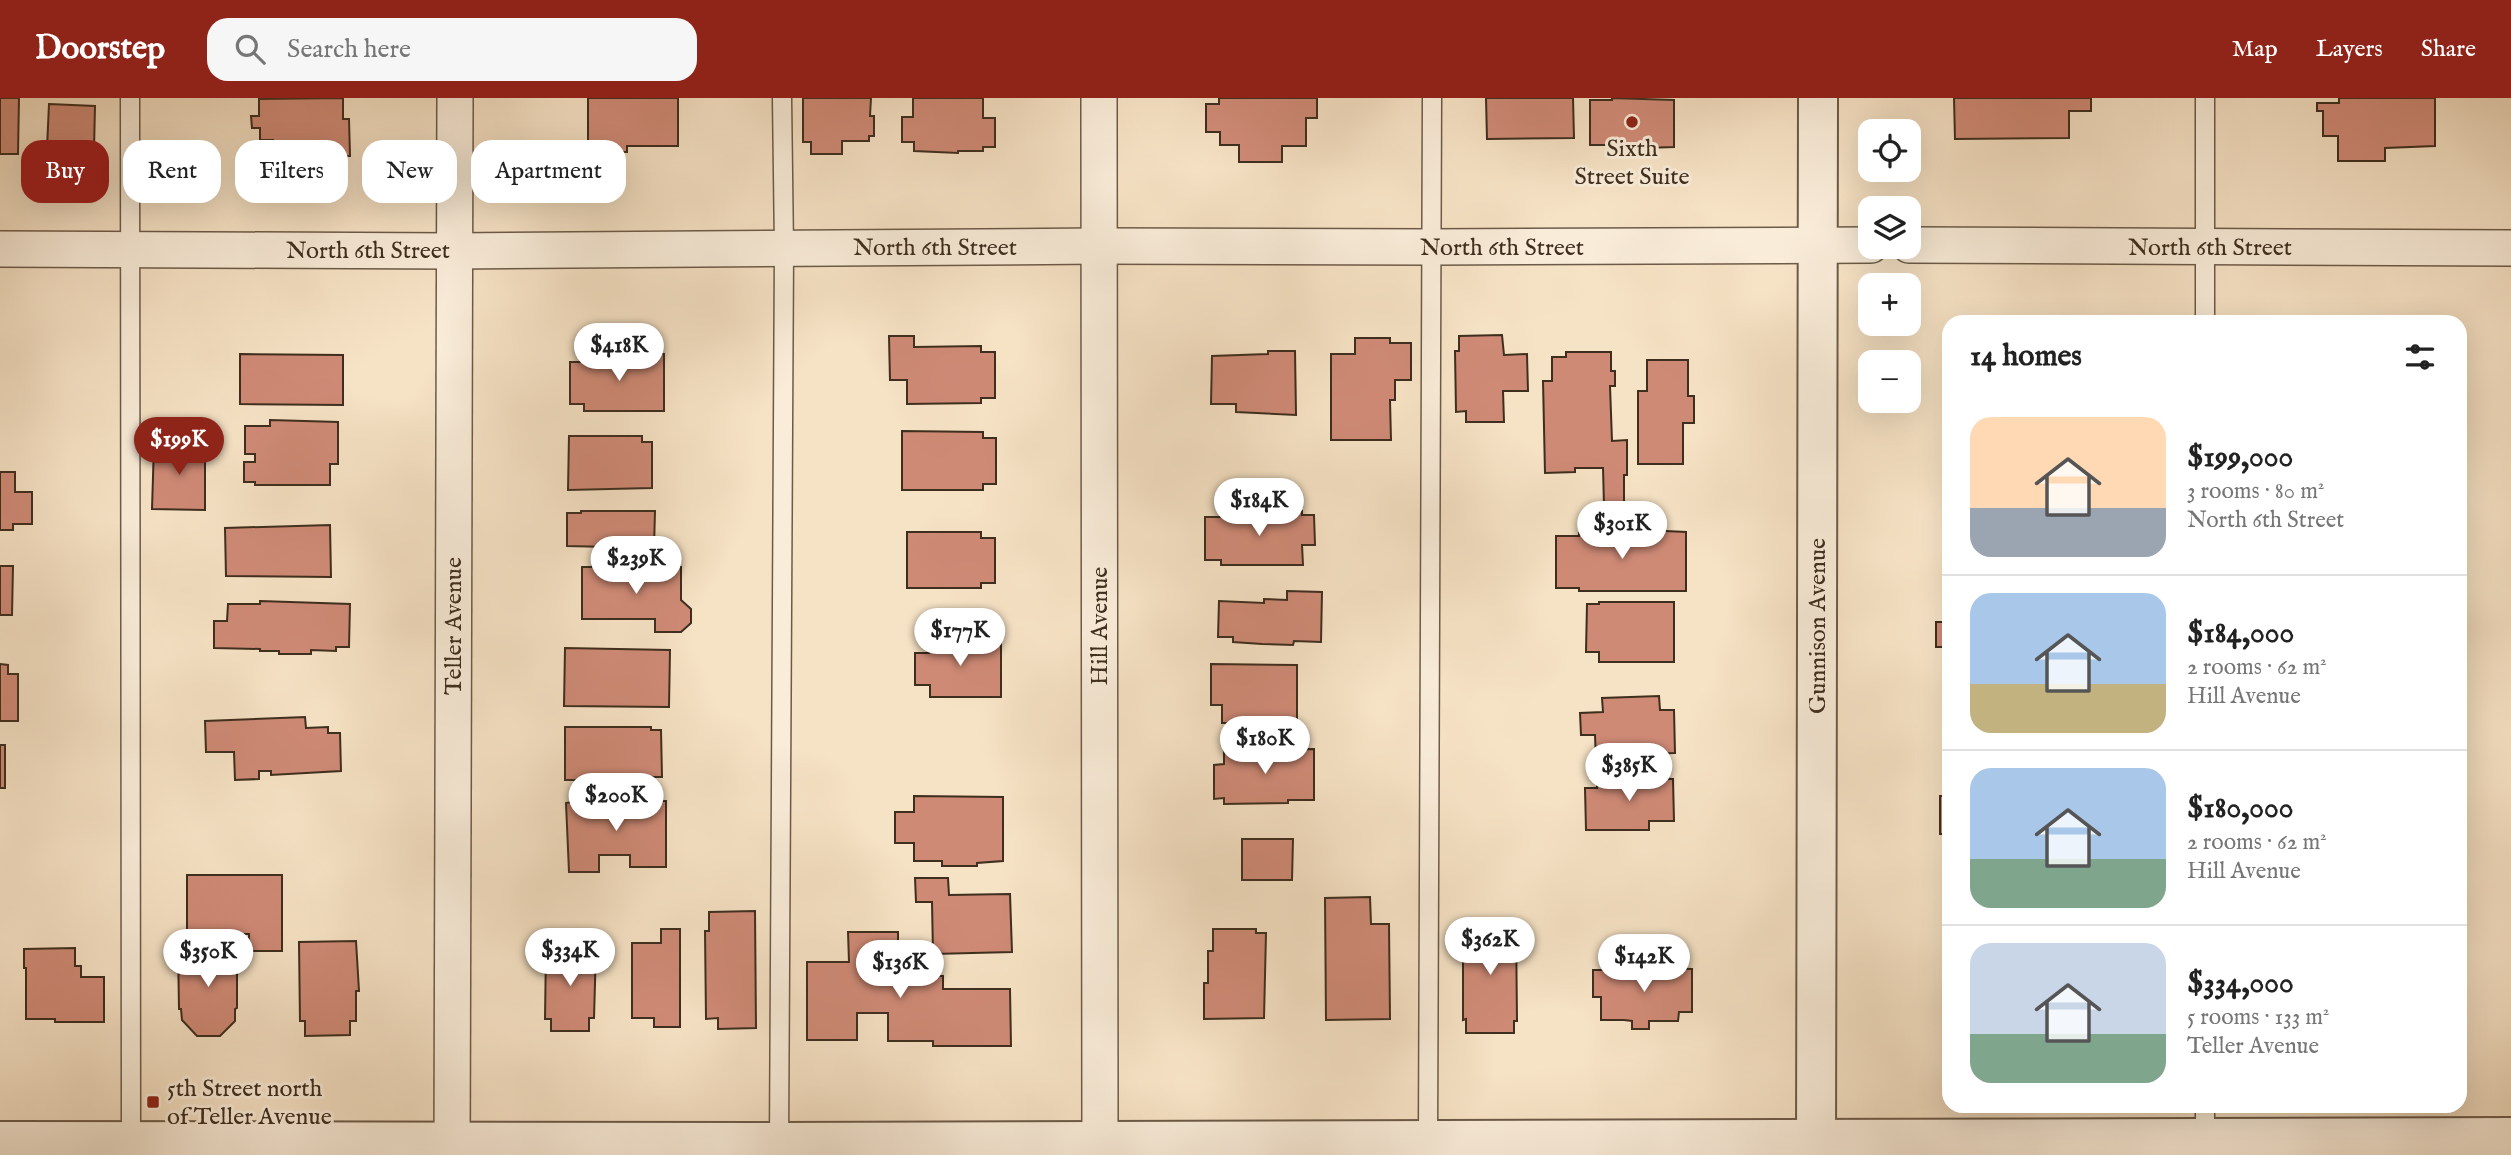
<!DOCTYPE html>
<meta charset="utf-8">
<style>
body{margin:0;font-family:"IM FELL English",serif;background:#f6f6f6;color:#222;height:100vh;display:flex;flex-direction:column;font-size:26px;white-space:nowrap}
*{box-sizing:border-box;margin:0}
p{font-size:23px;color:#767676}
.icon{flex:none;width:38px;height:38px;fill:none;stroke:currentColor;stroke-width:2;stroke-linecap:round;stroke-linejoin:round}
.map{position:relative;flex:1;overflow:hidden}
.side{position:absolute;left:1942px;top:217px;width:525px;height:798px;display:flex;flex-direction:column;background:#fff;border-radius:21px;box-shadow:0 7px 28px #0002}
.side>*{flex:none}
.guide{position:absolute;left:21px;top:42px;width:665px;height:63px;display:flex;gap:14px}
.tools{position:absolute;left:1858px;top:21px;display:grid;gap:14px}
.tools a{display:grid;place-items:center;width:63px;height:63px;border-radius:14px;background:#fff;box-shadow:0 7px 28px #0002;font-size:35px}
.price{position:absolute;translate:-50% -60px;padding:0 16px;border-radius:24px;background:#fff;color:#222;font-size:23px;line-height:46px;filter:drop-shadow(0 2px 4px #0008)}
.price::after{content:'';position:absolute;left:50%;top:42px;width:21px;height:16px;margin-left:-10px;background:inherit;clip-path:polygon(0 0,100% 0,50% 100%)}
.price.on{background:#8f2418;color:#fff}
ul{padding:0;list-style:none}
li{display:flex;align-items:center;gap:21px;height:175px;padding:0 28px}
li+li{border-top:2px solid #e0e0e0}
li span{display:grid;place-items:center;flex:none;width:196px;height:140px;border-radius:21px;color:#555}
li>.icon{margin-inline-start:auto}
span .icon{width:84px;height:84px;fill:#fffc;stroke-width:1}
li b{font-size:30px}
h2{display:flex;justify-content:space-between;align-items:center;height:84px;padding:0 28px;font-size:30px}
.chip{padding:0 24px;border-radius:21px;background:#fff;box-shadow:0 7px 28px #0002;font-size:24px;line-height:63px}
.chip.on{background:#8f2418;color:#fff}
header{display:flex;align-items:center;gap:42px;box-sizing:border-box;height:98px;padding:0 35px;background:#8f2418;color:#fff}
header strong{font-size:33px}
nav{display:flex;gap:38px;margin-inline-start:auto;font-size:24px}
.search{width:490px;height:63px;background:#f6f6f6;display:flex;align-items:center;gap:18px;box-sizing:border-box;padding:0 24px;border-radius:21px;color:#767676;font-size:26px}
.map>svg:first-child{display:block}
.building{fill:#cf8a76;stroke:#3e2e1e;stroke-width:2}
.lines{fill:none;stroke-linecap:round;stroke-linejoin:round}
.service-casing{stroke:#6c5b48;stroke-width:21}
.minor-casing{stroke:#6c5b48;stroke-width:38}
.tertiary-casing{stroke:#6c5b48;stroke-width:42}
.service{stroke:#f9ecd9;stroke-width:18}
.minor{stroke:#f9ecd9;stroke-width:35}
.tertiary{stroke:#f9ecd9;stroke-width:38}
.poi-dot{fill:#8f2418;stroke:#f9ecd9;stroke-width:2.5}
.labels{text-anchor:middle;stroke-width:6;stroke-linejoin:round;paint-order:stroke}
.poi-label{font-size:24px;fill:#3e2e1e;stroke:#f9ecd9}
.street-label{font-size:24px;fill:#3e2e1e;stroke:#f9ecd9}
</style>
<header>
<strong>Doorstep</strong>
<div class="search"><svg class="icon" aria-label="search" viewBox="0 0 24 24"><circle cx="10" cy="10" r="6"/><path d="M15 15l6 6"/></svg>Search here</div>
<nav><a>Map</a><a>Layers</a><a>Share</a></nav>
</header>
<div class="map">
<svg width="2511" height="1057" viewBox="0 0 2511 1057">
<rect width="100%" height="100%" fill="#f6e2c5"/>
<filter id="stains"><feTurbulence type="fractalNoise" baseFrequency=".00286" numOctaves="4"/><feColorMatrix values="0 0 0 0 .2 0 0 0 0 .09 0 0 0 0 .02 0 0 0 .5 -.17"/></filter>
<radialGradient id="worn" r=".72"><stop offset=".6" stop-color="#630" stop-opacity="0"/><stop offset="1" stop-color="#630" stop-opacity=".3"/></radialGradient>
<g class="building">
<polygon points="0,0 19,0 18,56 0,56"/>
<polygon points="343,0 343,21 349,21 350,58 310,58 310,50 297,50 297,45 273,45 273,42 260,42 260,30 252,30 251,18 259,18 259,1"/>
<polygon points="588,0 678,0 678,48 627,48 627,54 596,54 588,45"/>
<polygon points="803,0 871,0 870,18 874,18 874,38 869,38 869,43 842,43 842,56 811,56 811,44 803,44"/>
<polygon points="913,0 983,0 983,20 995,20 995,49 983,49 983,53 958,53 958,55 914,53 914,44 902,44 902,19 913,19"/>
<polygon points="1219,0 1317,0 1317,20 1306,20 1306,48 1282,48 1282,64 1239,64 1239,47 1220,47 1220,34 1206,34 1206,6 1219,6"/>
<polygon points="1486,0 1573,0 1574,40 1487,41"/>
<polygon points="1612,0 1674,2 1674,49 1613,51 1613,47 1590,47 1590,2 1612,2"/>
<polygon points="1954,0 2091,0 2091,13 2069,13 2069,40 1955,41"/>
<polygon points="2339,0 2435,0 2435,48 2385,50 2385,63 2338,63 2338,38 2323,38 2323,13 2317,13 2317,5 2339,5"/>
<polygon points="49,6 95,8 94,51 47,50"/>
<polygon points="1502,237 1504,257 1527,256 1528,293 1503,293 1504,324 1466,324 1466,313 1456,314 1455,253 1459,253 1459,238"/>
<polygon points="889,238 914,238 914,249 981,248 981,254 995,254 995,300 981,300 981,305 907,306 907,282 890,282"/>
<polygon points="1355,240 1390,240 1390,245 1411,245 1411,282 1395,282 1395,302 1390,302 1391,342 1331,342 1331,256 1355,256"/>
<polygon points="1268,253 1295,253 1296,317 1236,314 1236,306 1211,306 1212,258 1268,256"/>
<polygon points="1566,254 1611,254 1611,273 1615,273 1615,288 1610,288 1612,343 1627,342 1627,377 1624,377 1624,408 1604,408 1603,370 1575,370 1575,374 1545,375 1543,283 1552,283 1552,259 1566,259"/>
<polygon points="240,256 343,257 343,307 240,306"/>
<polygon points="584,256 664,256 664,313 584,313 584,306 570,306 570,264 584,264"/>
<polygon points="1647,262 1688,262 1688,298 1694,298 1694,325 1683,325 1683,366 1638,366 1638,293 1647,293"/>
<polygon points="270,322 338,324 338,366 330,366 330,387 255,387 255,384 244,384 244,364 255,364 255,356 245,356 245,328 270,328"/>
<polygon points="902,333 983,334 983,340 996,340 996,386 983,386 983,392 902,392"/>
<polygon points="569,338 642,338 642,344 652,344 652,390 568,392"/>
<polygon points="154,346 205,347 205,412 152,411"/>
<polygon points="0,374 15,374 15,394 32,394 32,426 13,426 13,432 0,432"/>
<polygon points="581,413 655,413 654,450 567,448 567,415 581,415"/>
<polygon points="1302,413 1302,417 1314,417 1315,447 1302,447 1303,467 1221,467 1221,462 1205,462 1205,419 1221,419 1221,414"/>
<polygon points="330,427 331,479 226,478 225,430"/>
<polygon points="1644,432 1686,434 1686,493 1579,493 1579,490 1556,490 1556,438 1579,438 1579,435"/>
<polygon points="907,434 981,434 981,440 995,440 995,485 981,485 981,490 907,490"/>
<polygon points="0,468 13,468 12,517 0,517"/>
<polygon points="582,469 681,469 681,502 691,511 691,525 681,534 655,534 655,521 582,521"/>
<polygon points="1287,493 1322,494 1321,544 1294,543 1293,547 1262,546 1233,544 1233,539 1218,539 1219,503 1264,505 1264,501 1287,502"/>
<polygon points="260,503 350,506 349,549 336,549 336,553 311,552 311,556 279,556 279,553 260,553 260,551 214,550 214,523 227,523 228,506 260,506"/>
<polygon points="1599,504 1674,504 1674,564 1599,564 1599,554 1586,554 1587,506 1599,506"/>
<rect x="1936" y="524" width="14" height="25"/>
<polygon points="929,538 967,538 967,544 1001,544 1001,599 930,599 930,587 915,587 915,555 929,555"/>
<polygon points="565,550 670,552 669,609 564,608"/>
<polygon points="0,566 8,567 8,576 18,576 18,623 0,623"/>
<polygon points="1211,566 1297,567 1297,625 1222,625 1222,607 1211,607"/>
<polygon points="1659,598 1660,612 1674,612 1675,655 1628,656 1628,662 1596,663 1595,637 1581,637 1580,615 1603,614 1602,600"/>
<polygon points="305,619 306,630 328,629 328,635 340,635 341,673 271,677 271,673 259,673 259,681 235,682 234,654 206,654 205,623"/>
<polygon points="565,629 651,629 651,632 661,632 662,679 650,679 651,682 565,682"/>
<rect x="0" y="647" width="5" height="43"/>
<polygon points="1314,651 1314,702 1288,702 1288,705 1224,706 1224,700 1214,701 1214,667 1224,666 1224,652"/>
<polygon points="1597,679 1673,681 1674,723 1649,723 1649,732 1586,732 1585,690 1597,690"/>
<polygon points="914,698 1003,699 1003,763 977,765 977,768 942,768 942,763 914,763 914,745 895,745 895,714 914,714"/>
<rect x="1940" y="698" width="10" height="38"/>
<polygon points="578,703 666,703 666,769 630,769 630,757 599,757 599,774 569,774 566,705"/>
<polygon points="1242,741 1293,741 1292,782 1242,782"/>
<polygon points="187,777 282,777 282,853 249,853 249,836 187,836"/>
<polygon points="915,780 948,780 949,797 1010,796 1012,854 933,856 932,804 916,804"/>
<polygon points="1370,799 1371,826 1389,826 1390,921 1326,922 1325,800"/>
<polygon points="755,813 756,930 718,931 718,920 706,921 705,833 709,833 709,814"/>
<polygon points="1467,824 1516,824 1517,923 1514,923 1514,935 1466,935 1466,921 1463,922 1463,836 1467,836"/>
<polygon points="661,831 680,831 680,929 654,929 654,920 632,920 632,845 661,845"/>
<polygon points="1213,831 1256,831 1256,835 1266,835 1264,920 1204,921 1204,885 1208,885 1208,853 1213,853"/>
<polygon points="848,834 898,834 898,878 943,878 943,891 1010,891 1011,948 933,948 933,943 888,943 888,915 857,915 857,942 807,942 807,864 849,864"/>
<polygon points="356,843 359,893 356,893 356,923 350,923 350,937 305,938 305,923 300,923 299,844"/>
<polygon points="206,847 234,847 235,860 237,860 237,910 235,911 235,923 220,938 197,938 182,922 181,911 179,911 178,850 206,850"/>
<polygon points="546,849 596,850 594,920 589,920 589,933 551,933 551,921 545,921"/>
<polygon points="75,850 75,868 81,868 81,879 104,879 104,924 55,924 55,921 26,921 26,870 24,870 24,851"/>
<polygon points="1624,869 1692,871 1692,914 1679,914 1678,923 1649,923 1649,931 1632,931 1632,923 1624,922 1601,922 1601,899 1593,899 1593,872 1624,872"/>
</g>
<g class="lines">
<defs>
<g id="service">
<polyline points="130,0 131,1046"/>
<polyline points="2205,224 2205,0"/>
<polyline points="2205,1008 2205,1043"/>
<polyline points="1428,1042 1432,0"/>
<polyline points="779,1046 784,151 782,0"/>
</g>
<g id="minor">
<polyline points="1099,0 1100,1057"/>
<polyline points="1909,147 2511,150"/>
<polyline points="0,151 455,153 1099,148 1432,149 1871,147"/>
<polyline points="452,1057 455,0"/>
</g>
<g id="tertiary">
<polyline points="0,1043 779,1044 2511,1039"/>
<polyline points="1816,1057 1818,0"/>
</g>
</defs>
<use href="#service" class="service-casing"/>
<use href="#minor" class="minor-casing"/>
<use href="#tertiary" class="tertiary-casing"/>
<use href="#service" class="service"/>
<use href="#minor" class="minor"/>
<use href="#tertiary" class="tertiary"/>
</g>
<g class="poi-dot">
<circle cx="1632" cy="24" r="7"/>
<rect x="146" y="997" width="14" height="14" rx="3.5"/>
</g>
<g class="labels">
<g class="poi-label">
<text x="1632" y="58">Sixth<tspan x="1632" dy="28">Street Suite</tspan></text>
<text x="167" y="998" text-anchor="start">5th Street north<tspan x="167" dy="28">of Teller Avenue</tspan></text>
</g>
<g class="street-label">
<text x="935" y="157">North 6th Street</text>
<text x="1502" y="157">North 6th Street</text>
<text x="2210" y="157">North 6th Street</text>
<text x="368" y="160">North 6th Street</text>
<text transform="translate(453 528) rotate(-90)" y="8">Teller Avenue</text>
<text transform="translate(1099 528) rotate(-90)" y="8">Hill Avenue</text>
<text transform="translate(1817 528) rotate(-90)" y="8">Gunnison Avenue</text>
</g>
</g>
<rect width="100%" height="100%" filter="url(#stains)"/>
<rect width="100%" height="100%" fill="url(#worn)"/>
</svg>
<div class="tools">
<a><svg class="icon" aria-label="locate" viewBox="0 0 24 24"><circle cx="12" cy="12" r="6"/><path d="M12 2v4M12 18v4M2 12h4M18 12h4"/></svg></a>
<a><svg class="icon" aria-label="layers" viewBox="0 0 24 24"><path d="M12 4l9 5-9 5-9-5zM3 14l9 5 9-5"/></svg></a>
<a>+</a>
<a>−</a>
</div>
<b class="price" style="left:619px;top:285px">$418K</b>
<b class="price on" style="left:179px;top:379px">$199K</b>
<b class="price" style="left:1259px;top:440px">$184K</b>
<b class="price" style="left:1622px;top:463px">$301K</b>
<b class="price" style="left:636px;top:498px">$239K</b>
<b class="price" style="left:960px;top:570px">$177K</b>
<b class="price" style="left:1265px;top:678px">$180K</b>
<b class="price" style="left:1629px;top:705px">$385K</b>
<b class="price" style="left:616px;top:735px">$200K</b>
<b class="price" style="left:1490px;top:879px">$362K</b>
<b class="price" style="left:570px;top:890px">$334K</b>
<b class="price" style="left:208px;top:891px">$350K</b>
<b class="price" style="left:1644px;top:896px">$142K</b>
<b class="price" style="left:900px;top:902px">$136K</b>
<div class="guide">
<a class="chip on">Buy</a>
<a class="chip">Rent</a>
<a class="chip">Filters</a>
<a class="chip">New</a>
<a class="chip">Apartment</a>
</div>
<section class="side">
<h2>14 homes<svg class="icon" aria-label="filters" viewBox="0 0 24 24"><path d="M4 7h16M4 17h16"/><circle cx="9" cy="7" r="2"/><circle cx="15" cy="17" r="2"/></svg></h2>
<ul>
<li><span style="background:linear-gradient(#ffd9b3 65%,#9aa5b1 0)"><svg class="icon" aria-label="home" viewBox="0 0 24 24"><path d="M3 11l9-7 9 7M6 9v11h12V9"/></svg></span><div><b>$199,000</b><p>3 rooms · 80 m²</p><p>North 6th Street</p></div></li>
<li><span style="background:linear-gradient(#a9c7e8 65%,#c2b280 0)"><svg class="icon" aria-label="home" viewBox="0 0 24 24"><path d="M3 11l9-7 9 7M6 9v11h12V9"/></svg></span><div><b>$184,000</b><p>2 rooms · 62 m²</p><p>Hill Avenue</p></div></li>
<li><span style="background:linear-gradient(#a9c7e8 65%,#7fa58c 0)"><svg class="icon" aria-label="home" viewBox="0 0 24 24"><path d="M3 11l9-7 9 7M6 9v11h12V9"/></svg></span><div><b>$180,000</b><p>2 rooms · 62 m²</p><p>Hill Avenue</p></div></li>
<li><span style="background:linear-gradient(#c9d6e8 65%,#7fa58c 0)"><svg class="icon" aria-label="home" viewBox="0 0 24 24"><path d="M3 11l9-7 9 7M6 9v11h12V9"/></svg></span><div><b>$334,000</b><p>5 rooms · 133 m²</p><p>Teller Avenue</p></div></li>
</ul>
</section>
</div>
